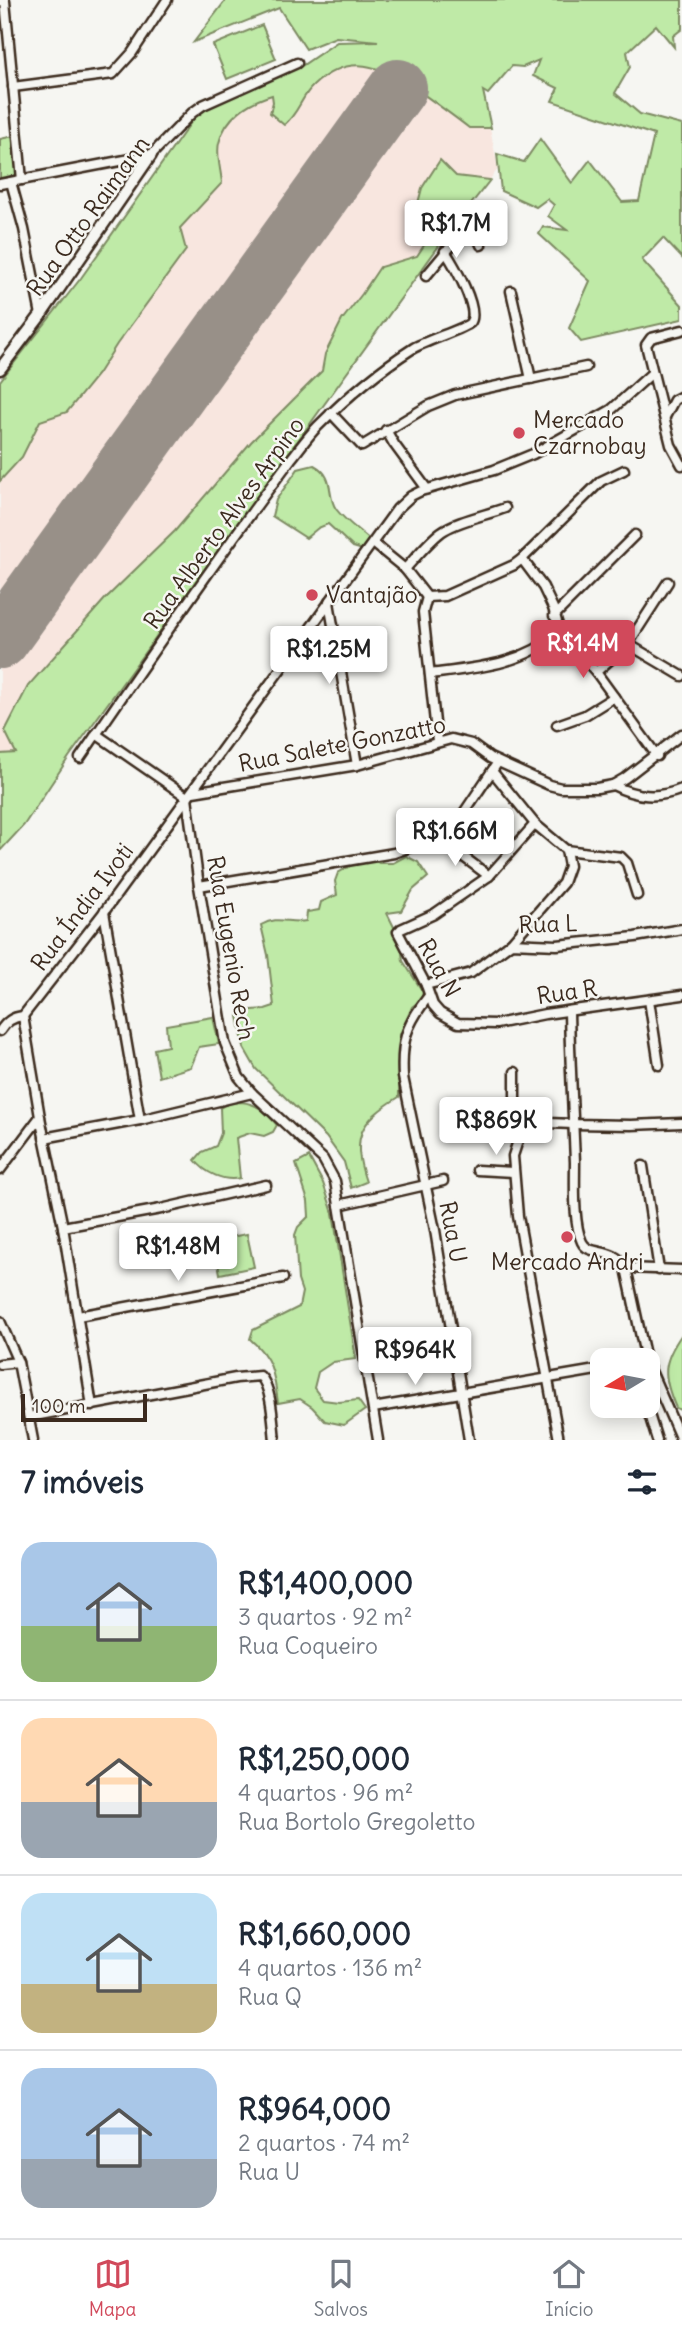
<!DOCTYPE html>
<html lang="pt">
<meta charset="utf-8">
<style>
body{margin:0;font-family:Delius,sans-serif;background:#f2f2f3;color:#1f2937;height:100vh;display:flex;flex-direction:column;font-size:26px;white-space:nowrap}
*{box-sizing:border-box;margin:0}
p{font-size:23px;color:#747a83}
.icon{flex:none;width:38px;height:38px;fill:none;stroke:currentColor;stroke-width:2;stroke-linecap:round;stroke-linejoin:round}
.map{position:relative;height:1440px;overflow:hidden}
.side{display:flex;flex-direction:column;background:#fff;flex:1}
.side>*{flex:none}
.needle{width:46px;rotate:260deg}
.controls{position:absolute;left:590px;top:1348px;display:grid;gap:14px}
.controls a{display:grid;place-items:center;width:70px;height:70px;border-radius:14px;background:#fff;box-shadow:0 4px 18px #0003;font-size:35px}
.scale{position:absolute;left:21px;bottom:18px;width:126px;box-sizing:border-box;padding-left:7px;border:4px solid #3b2a1e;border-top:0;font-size:19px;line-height:24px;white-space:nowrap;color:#3b2a1e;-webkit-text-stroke:5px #f6f6f2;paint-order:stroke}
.price{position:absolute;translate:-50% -60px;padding:0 16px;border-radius:7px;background:#fff;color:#222;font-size:23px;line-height:46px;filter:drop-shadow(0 2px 4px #0008)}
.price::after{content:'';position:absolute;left:50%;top:42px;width:21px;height:16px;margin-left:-10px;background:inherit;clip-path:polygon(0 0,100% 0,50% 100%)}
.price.selected{background:#d1495b;color:#fff}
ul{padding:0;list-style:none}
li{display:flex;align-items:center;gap:21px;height:175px;padding:0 21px}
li+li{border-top:2px solid #e0e1e3}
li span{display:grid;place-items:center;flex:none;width:196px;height:140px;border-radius:21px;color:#555}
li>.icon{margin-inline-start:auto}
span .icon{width:84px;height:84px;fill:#fffc;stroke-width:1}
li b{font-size:30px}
h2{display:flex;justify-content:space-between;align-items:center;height:84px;padding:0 21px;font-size:30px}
.tabs{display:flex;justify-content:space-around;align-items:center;height:98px;border-top:2px solid #e0e1e3;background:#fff;font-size:19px;color:#747a83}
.tabs a{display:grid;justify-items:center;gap:4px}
.tabs .selected{color:#d1495b}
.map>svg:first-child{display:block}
.built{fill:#f8e6df}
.green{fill:#bfeaa7;stroke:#7d8a62;stroke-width:2}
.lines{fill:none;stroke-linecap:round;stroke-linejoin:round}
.runway{stroke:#989088;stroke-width:58}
.minor-casing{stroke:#3b2a1e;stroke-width:13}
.tertiary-casing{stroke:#3b2a1e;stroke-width:15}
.minor{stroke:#f6f6f2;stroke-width:8}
.tertiary{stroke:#f6f6f2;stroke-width:10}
.poi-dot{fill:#d1495b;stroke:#f6f6f2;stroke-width:2.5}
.labels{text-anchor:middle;stroke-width:5;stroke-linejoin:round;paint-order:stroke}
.street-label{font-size:23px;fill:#3b2a1e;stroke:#f6f6f2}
.poi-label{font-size:23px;fill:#3b2a1e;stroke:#f6f6f2;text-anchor:start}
</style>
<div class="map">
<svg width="682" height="1440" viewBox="0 0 682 1440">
<rect width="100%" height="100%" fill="#f6f6f2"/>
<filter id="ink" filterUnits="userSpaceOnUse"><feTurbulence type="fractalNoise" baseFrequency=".0143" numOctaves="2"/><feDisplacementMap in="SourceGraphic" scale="14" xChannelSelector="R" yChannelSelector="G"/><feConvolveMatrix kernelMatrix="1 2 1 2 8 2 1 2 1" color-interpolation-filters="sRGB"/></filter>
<g filter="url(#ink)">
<polygon class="built" points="337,42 483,91 498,169 446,236 69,757 24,825 0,851 0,381 81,278 199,111 303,65"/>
<g class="green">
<path d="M226,0h456v29l-9,7 1,11 -18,-22 -29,27 3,15 -15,26 25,21 42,11v133l-19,-20 -21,22 40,45v14l-101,23 -12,-14 21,-47 -51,-47 4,-7 24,3 -19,-14 6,-11 -7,-6 -11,8 -35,-16 -4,-37 27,8 16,-23 32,44 18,-23 32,42 17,-1 15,-66 -102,-34 6,-13 -25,-12 6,-16 -16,7 -11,-1 -24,28 -5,-3 8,37h-22c-18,-14 -35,-26 -53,-39 -36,-24 -67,-37 -103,-3 -12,11 -14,27 -29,39l-14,-12 3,-11 -1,-7c-24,7 -47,22 -53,48 -3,11 2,28 3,40l-42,45 6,22 -69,94 -19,30 -31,38 -27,9 -18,36 -22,24v-100l81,-103 118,-167 104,-46 34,-23 41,-1 -42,-4 -30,12 -27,-41 -85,34z"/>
<polygon points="262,25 276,59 227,79 213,45"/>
<polygon points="14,136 19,175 0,178 0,139"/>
<polygon points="440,160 456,176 490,180 446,236 69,757 24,825 0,851 0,754 16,753 5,731 28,686 105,599 175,531 251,442 322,371 325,354 342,320 362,294 380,267 417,256 442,218 412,226 422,188"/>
<path d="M314,465c22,12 12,29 22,44 9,12 24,22 35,32l-8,9 -10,-3 -25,-23 -10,4 -12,10 -34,-22 4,-16 22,-31z"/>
<path d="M406,856l12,6 10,15 -15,13 -12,21 -14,2 9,18 1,9 4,5 2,16 20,31 -2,8 -9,7 -13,30v60c-40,25 -48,40 -33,85l-15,6 -7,-26 -18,-25 -70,-68 -12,-21 -6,-32 3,-5 24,-2 9,-3 -6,-51 -7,-30c18,-10 26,-1 45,-4l1,-9 12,-2 2,-8 16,-7 -2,-14 3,-8 19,-11 15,-3 7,4h14z"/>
<polygon points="213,1017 219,1044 199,1047 191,1067 159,1077 154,1049 168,1046 166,1025"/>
<path d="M241,1102c18,2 24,10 36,23l-4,7 -9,4 -14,-3 -14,5 4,40c-16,4 -35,-5 -45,-18l7,-8 14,-6 5,-13 -1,-25 8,-5z"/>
<path d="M309,1157l14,26 10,30 23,146 -23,3 -15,10 -4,16 9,12 16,2 19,-2 7,10 -21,15 -19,-4 -13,-14 -12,-8 -22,4c-4,-29 -5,-44 -28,-64l3,-9 46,-23 3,-15 -4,-12 -3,-45 3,-8 11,-11 -1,-15 -12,-37z"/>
<polygon points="247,1234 254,1267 220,1274 214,1240"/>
<path d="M682,1334v77l-6,-3c-14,-32 -14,-46 6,-74z"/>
</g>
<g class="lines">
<polyline class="runway" points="0,640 398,88"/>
<defs>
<g id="minor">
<polyline points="0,2 5,1 22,180"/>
<polyline points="13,87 113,74 132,53 167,0"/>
<polyline points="11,182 24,229 41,315"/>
<polyline points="0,184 151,155 192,113 203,105 297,63"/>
<polyline points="426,276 466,228 474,226 481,245"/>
<polyline points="511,291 531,379"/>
<polyline points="682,330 651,338 646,345 671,445 682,465"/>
<polyline points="331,413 362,446 428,406 455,395 586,367"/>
<polyline points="665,417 674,400 682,396"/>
<polyline points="386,430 394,444 427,489"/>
<polyline points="373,543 405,569 427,597"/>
<polyline points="522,559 543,587 553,608 560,632 596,672 657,756"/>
<path d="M405,569c12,-13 23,-27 36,-37 15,-11 46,-17 64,-24"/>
<polyline points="427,597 445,596 514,565 522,559 601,481 624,470"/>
<polyline points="427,597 423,612 437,741"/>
<polyline points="329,602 357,765"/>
<polyline points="554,616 635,535"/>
<polyline points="628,644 682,676"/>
<polyline points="596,672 628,644 668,582"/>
<path d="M430,674c47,-6 93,-9 130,-42"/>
<polyline points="557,725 585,715 614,697"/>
<polyline points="96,734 187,797"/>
<path d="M80,758c50,-73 100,-146 152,-218 19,-27 39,-54 59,-81 9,-11 17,-23 27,-33 28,-28 61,-56 94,-77 12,-8 52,-20 58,-26 11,-12 -17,-60 -25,-72"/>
<polyline points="492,771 535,824 566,850 569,866 563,883 511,943"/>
<path d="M613,785c23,12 44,14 69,4"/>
<polyline points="193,792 357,765 451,739 471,744 490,758 549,785 561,788 597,788 613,785 625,778 682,734"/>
<polyline points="187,797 199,886 225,1043 239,1077 252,1093 323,1159 335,1181 378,1440"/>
<polyline points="535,824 489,876 434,914 401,929 398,932 426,985 433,1005 440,1013 458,1023 496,1024 545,1014 682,995"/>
<polyline points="444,835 465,858 489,876"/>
<polyline points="566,850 621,857 627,863 637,895"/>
<polyline points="199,886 394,853 444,835 455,826 498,762"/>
<polyline points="104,912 140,1120"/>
<polyline points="426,985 471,973 511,943 557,945 635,937 682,929"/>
<path d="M428,997c-22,28 -27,44 -25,80l32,153 34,210"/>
<polyline points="649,1000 659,1065"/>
<path d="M569,1011c1,51 4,101 6,151 0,22 -2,61 7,80 7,15 31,4 44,26l56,2"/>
<polyline points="23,1016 40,1117 63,1227 92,1406"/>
<path d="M0,1031c6,-9 12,-14 23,-15l81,-104 293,-403 14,-13 10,-5 73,-21 39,-16 78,-44 41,-37"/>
<polyline points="515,1072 515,1117"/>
<polyline points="493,1118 515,1117 524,1122 573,1124 631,1125 682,1123"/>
<polyline points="524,1122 513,1156 518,1216 559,1440"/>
<polyline points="44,1138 140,1120 252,1093"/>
<polyline points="643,1166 659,1270"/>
<polyline points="0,1170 40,1117"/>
<polyline points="477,1170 513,1172"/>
<polyline points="339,1205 443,1181"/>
<polyline points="63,1227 161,1209 266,1185"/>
<polyline points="626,1268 646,1360"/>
<polyline points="78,1316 283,1278"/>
<polyline points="0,1321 18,1362 33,1440"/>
<polyline points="0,1364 18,1362"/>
<polyline points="648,1364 681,1440"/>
<polyline points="646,1405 657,1440"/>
<polyline points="373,1408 602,1369"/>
<path d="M29,1417l207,-39 24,-2c12,11 13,48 15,64"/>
</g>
<polyline id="tertiary" points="0,369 41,315 151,155"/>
</defs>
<use href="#minor" class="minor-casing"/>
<use href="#tertiary" class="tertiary-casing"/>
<use href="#minor" class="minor"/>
<use href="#tertiary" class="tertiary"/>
</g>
</g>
<g class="poi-dot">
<circle cx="519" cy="433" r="7"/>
<circle cx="312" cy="595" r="7"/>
<circle cx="567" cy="1237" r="7"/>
</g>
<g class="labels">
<g class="street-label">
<text transform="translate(88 216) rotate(-54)" y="8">Rua Otto Raimann</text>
<text transform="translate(224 523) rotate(-54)" y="8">Rua Alberto Alves Arpino</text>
<text transform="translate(342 744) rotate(-11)" y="8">Rua Salete Gonzatto</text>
<text transform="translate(82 907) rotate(-53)" y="8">Rua Índia Ivoti</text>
<text transform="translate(548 924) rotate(-2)" y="8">Rua L</text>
<text transform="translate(231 948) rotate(80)" y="8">Rua Eugenio Rech</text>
<text transform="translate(439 968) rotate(61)" y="8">Rua N</text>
<text transform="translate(567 992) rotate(-8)" y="8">Rua R</text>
<text transform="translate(453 1232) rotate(79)" y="8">Rua U</text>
</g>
<g class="poi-label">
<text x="533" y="428">Mercado<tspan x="533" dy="26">Czarnobay</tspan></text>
<text x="326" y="603">Vantajão</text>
<text x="567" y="1270" text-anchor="middle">Mercado Andri</text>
</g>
</g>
</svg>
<div class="controls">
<a><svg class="needle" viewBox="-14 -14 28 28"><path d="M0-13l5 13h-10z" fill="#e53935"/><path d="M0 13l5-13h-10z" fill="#747a83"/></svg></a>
</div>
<div class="scale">100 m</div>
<b class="price" style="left:456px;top:260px">R$1.7M</b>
<b class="price selected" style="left:583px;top:680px">R$1.4M</b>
<b class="price" style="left:329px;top:686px">R$1.25M</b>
<b class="price" style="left:455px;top:868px">R$1.66M</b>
<b class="price" style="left:496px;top:1157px">R$869K</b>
<b class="price" style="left:178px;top:1283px">R$1.48M</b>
<b class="price" style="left:415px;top:1387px">R$964K</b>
</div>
<section class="side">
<h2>7 imóveis<svg class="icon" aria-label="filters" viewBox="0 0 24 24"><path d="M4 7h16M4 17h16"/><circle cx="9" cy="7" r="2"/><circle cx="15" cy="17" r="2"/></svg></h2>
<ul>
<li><span style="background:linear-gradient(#a9c7e8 60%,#8fb573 0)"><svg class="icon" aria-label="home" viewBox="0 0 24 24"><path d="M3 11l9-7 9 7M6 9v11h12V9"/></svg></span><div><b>R$1,400,000</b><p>3 quartos · 92 m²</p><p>Rua Coqueiro</p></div></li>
<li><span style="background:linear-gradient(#ffd9b3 60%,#9aa5b1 0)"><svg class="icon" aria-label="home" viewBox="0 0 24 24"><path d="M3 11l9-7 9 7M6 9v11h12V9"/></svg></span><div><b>R$1,250,000</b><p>4 quartos · 96 m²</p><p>Rua Bortolo Gregoletto</p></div></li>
<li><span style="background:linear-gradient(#bfe0f5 65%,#c2b280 0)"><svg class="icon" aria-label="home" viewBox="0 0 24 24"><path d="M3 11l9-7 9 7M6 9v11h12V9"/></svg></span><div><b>R$1,660,000</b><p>4 quartos · 136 m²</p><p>Rua Q</p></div></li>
<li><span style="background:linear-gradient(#a9c7e8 65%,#9aa5b1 0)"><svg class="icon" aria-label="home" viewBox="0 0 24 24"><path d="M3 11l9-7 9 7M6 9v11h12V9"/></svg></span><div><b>R$964,000</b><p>2 quartos · 74 m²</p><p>Rua U</p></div></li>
</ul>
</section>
<nav class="tabs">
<a class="selected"><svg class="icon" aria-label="map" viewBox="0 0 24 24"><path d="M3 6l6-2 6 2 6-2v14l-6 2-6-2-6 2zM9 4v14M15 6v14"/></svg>Mapa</a>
<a><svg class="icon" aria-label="saved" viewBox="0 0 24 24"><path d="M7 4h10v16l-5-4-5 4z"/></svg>Salvos</a>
<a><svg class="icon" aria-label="home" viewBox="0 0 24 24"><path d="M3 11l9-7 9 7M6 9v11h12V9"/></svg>Início</a>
</nav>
